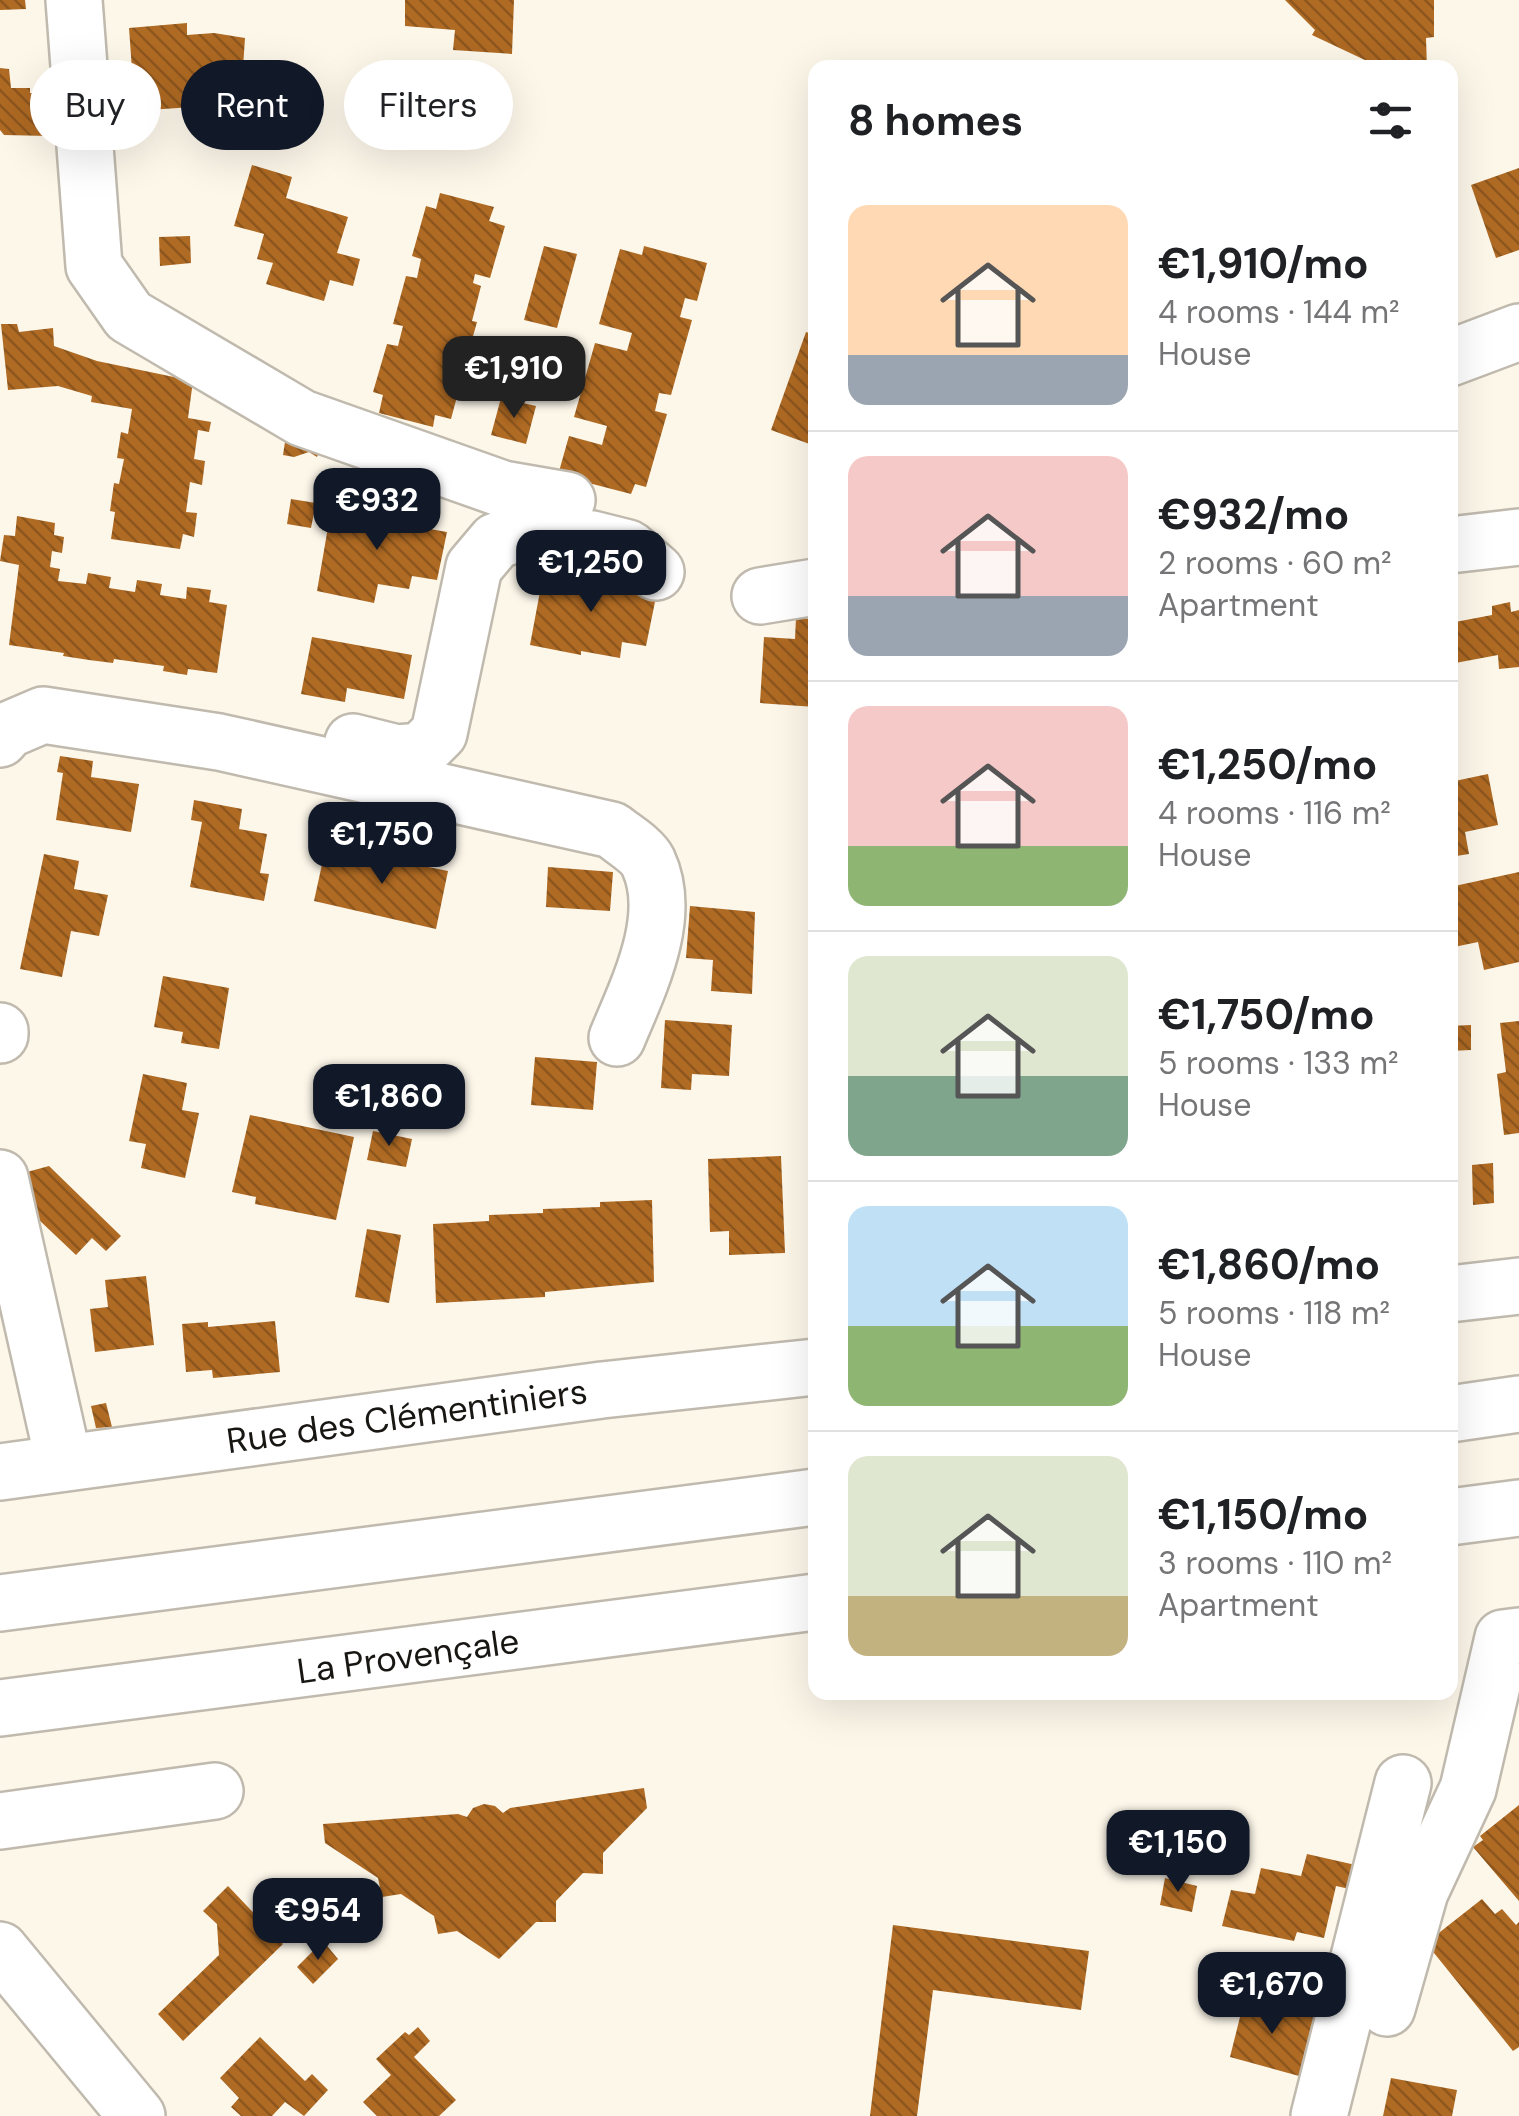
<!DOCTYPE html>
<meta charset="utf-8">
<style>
body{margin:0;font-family:"DM Sans",sans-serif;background:#f2f2f2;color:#202124;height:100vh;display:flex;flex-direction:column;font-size:38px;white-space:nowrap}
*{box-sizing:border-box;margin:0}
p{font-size:32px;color:#757577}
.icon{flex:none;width:55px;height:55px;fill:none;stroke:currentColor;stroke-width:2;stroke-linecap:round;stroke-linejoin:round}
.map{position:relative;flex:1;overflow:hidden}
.panel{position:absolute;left:808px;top:60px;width:650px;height:1640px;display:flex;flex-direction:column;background:#fff;border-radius:20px;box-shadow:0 10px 40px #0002}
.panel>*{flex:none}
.hud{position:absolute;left:30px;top:60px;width:628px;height:90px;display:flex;gap:20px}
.price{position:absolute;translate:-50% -85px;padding:0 22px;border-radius:20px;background:#111827;color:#fff;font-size:32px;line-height:65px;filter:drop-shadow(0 2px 5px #0008)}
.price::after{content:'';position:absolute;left:50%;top:60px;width:30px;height:22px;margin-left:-15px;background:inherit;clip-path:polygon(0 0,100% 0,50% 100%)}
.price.active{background:#222;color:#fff}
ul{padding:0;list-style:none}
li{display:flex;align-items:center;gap:30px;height:250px;padding:0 40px}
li+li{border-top:2px solid #e0e0e0}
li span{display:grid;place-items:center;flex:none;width:280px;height:200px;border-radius:20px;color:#555}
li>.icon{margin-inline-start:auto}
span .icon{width:120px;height:120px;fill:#fffc;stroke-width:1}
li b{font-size:42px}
h2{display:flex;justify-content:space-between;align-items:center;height:120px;padding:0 40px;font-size:42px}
.chip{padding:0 35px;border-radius:45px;background:#fff;box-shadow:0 10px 40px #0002;font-size:35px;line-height:90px}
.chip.active{background:#111827;color:#fff}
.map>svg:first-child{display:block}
.building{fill:url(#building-back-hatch)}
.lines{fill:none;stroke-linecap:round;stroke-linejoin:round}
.minor-casing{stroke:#c0baae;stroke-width:60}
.highway-casing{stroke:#c0baae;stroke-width:60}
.minor{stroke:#fff;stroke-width:55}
.highway{stroke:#fff;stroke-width:55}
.labels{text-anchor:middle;stroke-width:8;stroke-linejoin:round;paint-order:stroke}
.street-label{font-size:35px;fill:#181612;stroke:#fff}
</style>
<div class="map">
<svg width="1519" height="2116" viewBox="0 0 1519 2116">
<defs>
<pattern id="building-back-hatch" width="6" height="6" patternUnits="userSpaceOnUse" patternTransform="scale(2.5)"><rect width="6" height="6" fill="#af6a23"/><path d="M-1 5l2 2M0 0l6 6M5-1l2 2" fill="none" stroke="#8d561d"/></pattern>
</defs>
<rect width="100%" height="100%" fill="#fdf7ea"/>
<g class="building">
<polygon points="0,0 25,0 26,9 0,10"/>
<polygon points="405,0 514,0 512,54 453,50 455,30 405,26"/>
<polygon points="1285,0 1434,0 1434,37 1426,38 1427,68 1366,68 1367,61 1312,35 1315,30"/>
<polygon points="187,23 187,35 214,33 245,38 242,82 216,79 214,87 190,88 192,107 135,111 129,28"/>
<polygon points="0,68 9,69 11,88 30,88 30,93 48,93 49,136 4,135 0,130"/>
<polygon points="252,165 292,177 286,198 348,217 337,253 360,259 353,286 330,280 324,301 266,284 273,263 257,259 264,234 234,226"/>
<polygon points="1519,168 1519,250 1496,258 1471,185"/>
<polygon points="440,193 494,207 489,221 505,226 490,278 475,274 473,283 481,286 472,321 477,322 470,347 456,343 452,359 466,363 451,419 435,415 433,427 379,413 383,395 373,392 387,344 398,346 403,326 393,324 406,276 417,278 421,259 412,256 426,206 436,209"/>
<polygon points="190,236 191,263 160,266 159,237"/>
<polygon points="544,246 577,254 557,328 524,320"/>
<polygon points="644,246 707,263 697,301 685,298 680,317 692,320 671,395 659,393 655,411 667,414 646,487 635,484 631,494 558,475 569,436 602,445 607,426 574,417 595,343 627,351 632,333 599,324 620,249 642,255"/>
<polygon points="1,324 17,324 19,332 53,328 54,346 97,361 193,381 188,418 211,422 209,432 198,430 194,459 205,461 202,485 190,482 186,512 197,513 194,537 183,534 180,549 111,539 115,512 110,511 114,483 119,484 124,459 117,458 121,432 128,434 132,409 91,402 92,396 58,386 8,390"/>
<polygon points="806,332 815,335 815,446 771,430"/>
<polygon points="501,398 536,406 526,444 491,435"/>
<polygon points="285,442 319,452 317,457 309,452 294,457 283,455"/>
<polygon points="291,499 316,503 311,528 287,524"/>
<polygon points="332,504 389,515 391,510 415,514 413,526 447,532 437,580 412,576 409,589 378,584 374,603 317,591"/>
<polygon points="17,516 55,523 54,535 64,537 62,553 52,551 50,567 60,569 58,581 86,584 88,573 111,577 109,588 135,592 137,580 162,584 160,595 186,599 187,587 211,590 209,602 227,605 217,673 188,669 187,675 163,671 164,666 114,659 113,663 89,660 63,656 64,653 9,645 19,565 0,561 4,535 15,536"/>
<polygon points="544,570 657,592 646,646 622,642 620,658 581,651 581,655 530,645"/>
<polygon points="1510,602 1511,612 1519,610 1519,667 1499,669 1498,655 1450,664 1450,623 1492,615 1492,606"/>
<polygon points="796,618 815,619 815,707 760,703 764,637 795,639"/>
<polygon points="312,637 412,655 404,699 347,688 345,702 301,694"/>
<polygon points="60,756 93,761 91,777 139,784 131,832 56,820 63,773 57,772"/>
<polygon points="1488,774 1498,825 1465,832 1469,854 1450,857 1450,782"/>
<polygon points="194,800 242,809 239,829 267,834 260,873 269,874 264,901 190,887 202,822 191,820"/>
<polygon points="326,846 448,871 436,929 314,901"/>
<polygon points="44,854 79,861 74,889 108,895 99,936 71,931 62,977 20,969"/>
<polygon points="548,867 613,872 610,911 546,907"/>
<polygon points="1519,872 1519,962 1484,970 1478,942 1454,947 1450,926 1450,887"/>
<polygon points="690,906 755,912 752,994 711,991 713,960 686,958"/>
<polygon points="163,976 229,988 219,1049 181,1043 183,1032 154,1027"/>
<polygon points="665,1020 732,1025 729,1076 692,1074 691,1090 661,1088"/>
<polygon points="1519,1021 1519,1133 1504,1135 1497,1074 1506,1072 1500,1023"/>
<polygon points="1471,1025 1471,1050 1450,1051 1450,1026"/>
<polygon points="535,1057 597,1062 593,1110 531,1105"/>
<polygon points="143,1074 187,1083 182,1110 199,1113 185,1178 141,1168 146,1144 129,1141"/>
<polygon points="250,1115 354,1137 336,1220 255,1204 256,1197 232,1192"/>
<polygon points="373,1131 412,1139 406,1167 367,1160"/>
<polygon points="781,1156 785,1253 729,1255 729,1231 710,1232 708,1159"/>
<polygon points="1493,1163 1494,1203 1473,1205 1472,1165"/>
<polygon points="49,1166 121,1236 106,1251 92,1238 76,1255 38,1219 27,1172"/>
<polygon points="652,1200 654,1282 545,1292 545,1297 436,1303 433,1224 489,1221 489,1215 543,1213 543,1209 600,1207 600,1202"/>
<polygon points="367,1229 401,1235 389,1303 355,1297"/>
<polygon points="146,1276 154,1345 95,1352 90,1309 108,1307 105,1280"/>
<polygon points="275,1321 280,1372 213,1378 212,1370 186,1372 182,1324 208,1322 208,1327"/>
<polygon points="106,1403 112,1427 96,1428 91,1406"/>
<polygon points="644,1788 647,1808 603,1853 603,1874 583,1873 556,1901 556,1922 536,1922 499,1959 457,1931 438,1934 434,1916 401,1894 382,1897 378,1878 325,1843 323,1824 458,1814 467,1817 473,1808 484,1804 495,1806 503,1813 510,1808"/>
<polygon points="1519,1805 1519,1901 1473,1847 1483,1840 1480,1836"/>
<polygon points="1307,1854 1360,1866 1354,1890 1336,1886 1324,1938 1297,1932 1294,1941 1222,1926 1231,1890 1255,1894 1261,1868 1301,1876"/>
<polygon points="1165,1878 1197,1886 1192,1912 1160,1905"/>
<polygon points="228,1886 283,1944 183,2041 158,2014 219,1955 217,1924 203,1911"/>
<polygon points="1482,1899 1495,1914 1502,1909 1516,1925 1519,1922 1519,2047 1513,2051 1426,1943"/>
<polygon points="893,1925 1089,1951 1081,2010 933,1990 917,2116 870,2116"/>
<polygon points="323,1941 338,1959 313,1984 297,1967"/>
<polygon points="1245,1997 1315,2017 1299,2076 1230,2057"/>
<polygon points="418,2027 430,2041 414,2057 456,2100 439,2116 377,2116 363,2102 391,2075 376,2059 405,2032 409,2035"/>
<polygon points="260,2037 305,2081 312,2074 328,2090 304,2116 285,2102 272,2116 241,2116 231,2107 239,2098 220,2078"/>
<polygon points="1391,2078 1457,2090 1452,2116 1383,2116"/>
</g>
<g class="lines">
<defs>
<g id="minor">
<polyline points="74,0 94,266 129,316 302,418 503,489 567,500"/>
<polyline points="1450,358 1519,332"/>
<polyline points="1450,545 1519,537"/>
<polyline points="760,596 815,587"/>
<path d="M0,739l8,-9 35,-15 176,27 393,88c11,9 30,20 36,32 26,55 -10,125 -31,176"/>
<polyline points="353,742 397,753 421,751 439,733 474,567 496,541 528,530 592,539 628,548 656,572"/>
<polyline points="0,1031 0,1035"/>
<polyline points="0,1178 64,1463"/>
<polyline points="1450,1294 1519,1286"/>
<polyline points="0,1472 602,1390 815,1367"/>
<polyline points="0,1821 215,1791"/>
<polyline points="0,1950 137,2116"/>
<polyline points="1387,2008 1420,1892 1468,1789 1503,1638 1519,1636"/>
<polyline points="1319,2116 1403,1783"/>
</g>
<g id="highway">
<polyline points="1450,1414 1519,1404"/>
<polyline points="1450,1517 1519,1508"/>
<polyline points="0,1603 815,1497"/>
<polyline points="0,1708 815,1602"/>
</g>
</defs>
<use href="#minor" class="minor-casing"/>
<use href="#highway" class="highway-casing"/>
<use href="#minor" class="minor"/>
<use href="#highway" class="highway"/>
</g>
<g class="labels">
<g class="street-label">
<text transform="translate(407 1416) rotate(-8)" y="12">Rue des Clémentiniers</text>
<text transform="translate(408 1656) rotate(-8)" y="12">La Provençale</text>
</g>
</g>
</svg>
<b class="price active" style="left:514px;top:421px">€1,910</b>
<b class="price" style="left:377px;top:553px">€932</b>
<b class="price" style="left:591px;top:615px">€1,250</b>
<b class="price" style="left:382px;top:887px">€1,750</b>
<b class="price" style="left:389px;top:1149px">€1,860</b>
<b class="price" style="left:1178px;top:1895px">€1,150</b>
<b class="price" style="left:318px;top:1963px">€954</b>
<b class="price" style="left:1272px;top:2037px">€1,670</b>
<div class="hud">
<a class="chip">Buy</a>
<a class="chip active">Rent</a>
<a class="chip">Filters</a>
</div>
<section class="panel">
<h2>8 homes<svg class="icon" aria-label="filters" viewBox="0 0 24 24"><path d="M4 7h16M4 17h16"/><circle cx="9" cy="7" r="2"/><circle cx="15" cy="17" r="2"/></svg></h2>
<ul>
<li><span style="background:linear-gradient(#ffd9b3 75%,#9aa5b1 0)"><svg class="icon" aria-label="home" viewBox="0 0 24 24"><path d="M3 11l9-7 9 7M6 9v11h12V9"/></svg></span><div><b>€1,910/mo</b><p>4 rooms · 144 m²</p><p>House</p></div></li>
<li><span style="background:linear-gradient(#f6c9c9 70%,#9aa5b1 0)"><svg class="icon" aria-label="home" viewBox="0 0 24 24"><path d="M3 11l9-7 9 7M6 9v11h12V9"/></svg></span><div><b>€932/mo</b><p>2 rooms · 60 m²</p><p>Apartment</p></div></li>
<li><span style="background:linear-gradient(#f6c9c9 70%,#8fb573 0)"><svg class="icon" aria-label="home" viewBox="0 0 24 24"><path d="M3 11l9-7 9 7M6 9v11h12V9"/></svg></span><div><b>€1,250/mo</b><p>4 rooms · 116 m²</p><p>House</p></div></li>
<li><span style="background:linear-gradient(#dfe7d0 60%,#7fa58c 0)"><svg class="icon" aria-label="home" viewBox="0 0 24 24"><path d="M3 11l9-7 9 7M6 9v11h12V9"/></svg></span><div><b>€1,750/mo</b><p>5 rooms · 133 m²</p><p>House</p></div></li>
<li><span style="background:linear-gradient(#bfe0f5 60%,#8fb573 0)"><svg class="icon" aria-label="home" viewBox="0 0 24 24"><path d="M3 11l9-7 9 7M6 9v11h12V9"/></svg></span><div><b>€1,860/mo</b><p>5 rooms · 118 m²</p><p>House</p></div></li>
<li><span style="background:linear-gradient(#dfe7d0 70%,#c2b280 0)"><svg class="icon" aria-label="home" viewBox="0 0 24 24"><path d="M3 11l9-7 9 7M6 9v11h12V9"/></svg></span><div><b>€1,150/mo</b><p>3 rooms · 110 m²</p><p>Apartment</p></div></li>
</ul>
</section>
</div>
